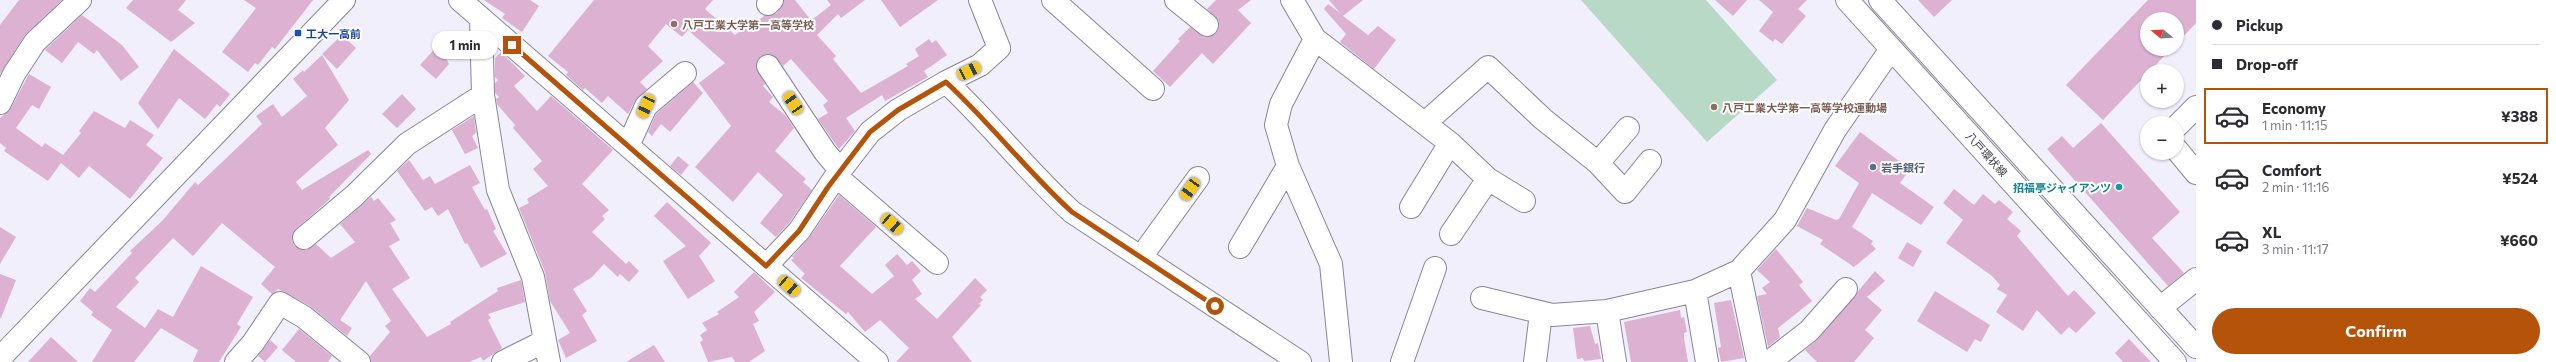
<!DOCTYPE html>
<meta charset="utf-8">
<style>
:root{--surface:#fff;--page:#f2f2f3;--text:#2b2b33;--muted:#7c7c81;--line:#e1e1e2;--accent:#b45309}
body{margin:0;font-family:Commissioner,"Noto Sans JP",sans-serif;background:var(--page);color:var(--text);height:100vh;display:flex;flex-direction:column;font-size:15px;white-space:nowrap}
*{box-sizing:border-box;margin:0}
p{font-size:13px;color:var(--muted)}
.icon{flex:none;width:22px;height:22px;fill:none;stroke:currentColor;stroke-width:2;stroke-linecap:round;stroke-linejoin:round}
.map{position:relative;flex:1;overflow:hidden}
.side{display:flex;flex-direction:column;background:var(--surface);width:360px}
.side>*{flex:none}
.top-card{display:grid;align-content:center;height:88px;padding:0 16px;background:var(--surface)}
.needle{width:26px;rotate:288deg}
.buttons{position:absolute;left:2140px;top:12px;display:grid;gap:8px}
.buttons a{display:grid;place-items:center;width:44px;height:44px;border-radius:50%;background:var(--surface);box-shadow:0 1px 3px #0004;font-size:20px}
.end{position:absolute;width:18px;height:18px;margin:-9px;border:5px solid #b45309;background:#fff;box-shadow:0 0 0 2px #fff}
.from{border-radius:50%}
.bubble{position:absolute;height:28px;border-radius:14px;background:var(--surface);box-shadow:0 1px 3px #0004;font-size:13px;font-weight:700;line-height:28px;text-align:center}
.car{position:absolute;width:12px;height:24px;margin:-12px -6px;border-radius:5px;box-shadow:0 0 3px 1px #0007;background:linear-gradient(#f5c518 24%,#345 0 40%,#f5c518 0 76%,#345 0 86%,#f5c518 0)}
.top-card b{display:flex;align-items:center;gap:14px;height:38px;font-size:15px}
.top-card b+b{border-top:1px solid var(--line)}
.top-card i{width:10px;height:10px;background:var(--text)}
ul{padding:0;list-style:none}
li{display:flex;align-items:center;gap:12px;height:56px;margin:0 8px 6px;padding:0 8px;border:2px solid transparent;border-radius:0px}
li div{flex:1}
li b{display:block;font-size:15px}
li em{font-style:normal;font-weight:700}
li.active{border-color:var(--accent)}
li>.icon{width:36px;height:36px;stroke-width:1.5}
.primary-button{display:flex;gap:8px;margin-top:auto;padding:8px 16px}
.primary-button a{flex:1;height:46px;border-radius:24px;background:var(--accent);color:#fff;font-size:16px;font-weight:700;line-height:46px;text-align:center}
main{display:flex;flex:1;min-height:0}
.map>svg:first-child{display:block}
.green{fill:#b8d9c5}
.building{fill:#ddb1d2}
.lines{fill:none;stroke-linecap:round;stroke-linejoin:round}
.minor-casing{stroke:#888598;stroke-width:24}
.major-casing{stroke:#888598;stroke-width:24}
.minor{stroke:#fff;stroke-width:22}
.major{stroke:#fff;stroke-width:22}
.route{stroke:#b45309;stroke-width:5}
.education-dot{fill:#8d6e63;stroke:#fff;stroke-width:1.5}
.transit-dot{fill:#1a4fb4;stroke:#fff;stroke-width:1.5}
.service-dot{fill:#5c6f8a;stroke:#fff;stroke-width:1.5}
.culture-dot{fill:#0f9aa8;stroke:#fff;stroke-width:1.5}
.labels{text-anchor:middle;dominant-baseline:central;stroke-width:4;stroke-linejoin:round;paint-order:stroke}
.education-label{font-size:11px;font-weight:bold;fill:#785e54;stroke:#fff;text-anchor:start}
.transit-label{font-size:11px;font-weight:bold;fill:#164399;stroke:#fff;text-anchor:start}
.street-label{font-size:11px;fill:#3c3b44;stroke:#fff}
.service-label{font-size:11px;font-weight:bold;fill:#4e5e75;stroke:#fff;text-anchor:start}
.culture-label{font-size:11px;font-weight:bold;fill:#0d838f;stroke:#fff;text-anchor:end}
</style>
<main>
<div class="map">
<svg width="2196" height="362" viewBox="0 0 2196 362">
<rect width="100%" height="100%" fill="#f1effc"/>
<path class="green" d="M1581,0H1706L1777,80L1707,142Z"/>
<path class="building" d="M19,0H62L25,35L0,74V25Z
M133,0H186L178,10L195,23L171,42L126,8Z
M244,0H313L275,49L272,47L258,65L255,63L248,72L222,52L256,8Z
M484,0H530L539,6L522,32L502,18L505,14Z
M594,0H713L705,9L735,35L757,18L759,20L764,16L777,13L784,0H795L810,19H813L831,5L827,0H865L841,18L838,14L817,35L836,56L833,59L861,93L908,66L906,64L919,56L915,49L929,39L932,43L936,40L947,55L924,71L928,77L885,101L882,95L846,118L855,131L839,149L818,119L828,113L823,105L828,101L791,59L783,66L773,55L761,56L756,67L765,84L763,86L773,97L769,102L786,116L794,128L775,151L806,179L803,182L812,190L789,223L776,237L760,223L783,195L758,172L733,202L695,167L731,126L699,83L725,63L688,30L682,37L666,24L648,46L663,61L640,82L647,89L635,101L628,114L608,96L602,103L585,88L583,90L566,75L568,72L548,56Z
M881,0H938L900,27Z
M1216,0H1251L1238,10L1251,23L1213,64L1202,53L1170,87L1153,71L1180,41L1178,39L1190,27L1205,37L1216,33L1219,27L1218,20L1207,9Z
M1329,0H1363L1343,16L1368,35L1378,26L1396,40L1374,69L1340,42L1346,34L1324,9L1328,4L1340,13Z
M1715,0H1747L1733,16Z
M1759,0H1807L1798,9L1806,16L1782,44L1775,39L1773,42L1759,31L1773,12Z
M1918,0H1952L1934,17Z
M2148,0H2196V23L2177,43V19H2147V49H2171L2150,71H2147V74L2103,120L2066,85Z
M82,15L122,45L139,67L121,81L97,50L94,54L78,42L62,63L45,50Z
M342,35L356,48L337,69L322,54Z
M439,44L449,64L436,79L420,65Z
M174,49L230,94L220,107L217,104L205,119L179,98L158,129L138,103Z
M501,52L525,76L514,86L537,111L551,96L613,150L582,184L609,210L602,216L605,219L592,232L626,264L629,261L639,271L629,282L620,274L618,277L604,264L592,277L573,289L587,311L582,315L597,341L566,358L558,340L570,333L550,301L545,272L519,208L529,203L527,199L548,186L533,169L542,161L513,128L515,125L497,104L496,99L499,97L495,93V83L498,80L495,77V58Z
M322,55L349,100L325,128L338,145L296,182L302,190L368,150L371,154L329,197L330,199L296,229L292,240L294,246L306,250L316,244L331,258L355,242L340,224L371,197L374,201L378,198L396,220L390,223L400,240L389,246L410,278L392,289L427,337L451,324L450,322L498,291L497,288L521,280L525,302L488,314L491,318L488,320L502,348L483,361L481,357L469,362H371L370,356L390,332L385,326L391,321L366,281L340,320L352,328L347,336L310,306L278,289L272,294L261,284L275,267L222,223L193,256L173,238L135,278L139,282L116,307L145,328L158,309L173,317L201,266L253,297L237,324L241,327L219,362H193L198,350L161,328L134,362H92L112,330L91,315L93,312L80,301L90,288L95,292L132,253L130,251L163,220L195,182L198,185L262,124L256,116L273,104L282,117L307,96L293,79L303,70L304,72Z
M29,74L51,87L39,109L32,105L16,128L42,147L45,143L63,155L81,133L79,131L94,111L125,128L130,120L154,135L146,145L163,158L130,199L89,166L79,178L61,163L48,181L4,151L6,148L0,143V118L11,108Z
M693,82L703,93L670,132L661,124L652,136L648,132L656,114Z
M402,94L416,109L397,128L382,114Z
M474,116L476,133L472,136L478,148L465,154L452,130Z
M2101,123L2180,212L2152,238L2184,273L2168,286L2047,149L2062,136L2073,148Z
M1860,132L1910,169L1900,183L1934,207L1921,225L1872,193L1852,227L1873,241L1871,244L1876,249L1854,267L1820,244L1823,240L1797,226L1807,208L1836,220L1839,219L1859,183L1835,166Z
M678,156L689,165L681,175L670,166Z
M409,160L423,180L430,176L435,184L470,165L480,183L472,187L485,210L487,209L496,229L493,231L507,254L481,268L467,243L465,244L448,209L438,216L432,207L425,211L397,171Z
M1954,189L1974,205L1983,194L1995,204L1999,200L2013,212L2007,219L2021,231L2017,236L2068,296L2074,290L2096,313L2076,333L2069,327L2061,335L2037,310L2023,331L1996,312L2007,295L1997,289L2000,285L1992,276L1946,243L1963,220L1943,203Z
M839,195L876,227L840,266L872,294L894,276L885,265L897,254L907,265L912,261L921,271L912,280L922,294L915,299L937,319L975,278L987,290L980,297L983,300L979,304L981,305L952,337L972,362H896L909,348L880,320L865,332L848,312L846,314L801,278L805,274L791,260L794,258L792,257L809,238Z
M667,202L711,243L699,256L715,281L688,299L663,261L686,246L654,216Z
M0,227L16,237L0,264Z
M1907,242L1922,251L1913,267L1898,258Z
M1776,249L1803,282L1799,285L1812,301L1778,328L1780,337L1768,347L1757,296L1767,294L1762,288L1770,282L1757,270Z
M1875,271L1885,281L1867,297L1882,310L1865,330L1874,338L1854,362H1817L1805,350L1818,339Z
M754,272L775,292L754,312L759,321L753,324L765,351L749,362H735L732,357L708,362L700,342L703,340L700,335L707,330L702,323L719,314L717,312L739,297L734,292Z
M0,274L16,280L1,318H0Z
M1935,291L1990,325L1981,342L1975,339L1967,352L1917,321Z
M1731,300L1744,358L1721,362L1718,348L1721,347L1714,303Z
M1680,310L1681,318L1684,317L1687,332L1684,333V338L1688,362H1631L1624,322Z
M1590,326L1595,344L1598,343L1601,359L1584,361L1583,358L1577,359L1573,328Z
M299,329L332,356L328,362H296L282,350Z
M51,337L78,362H28Z
M2129,339L2151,362H2123L2115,353Z
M270,340L278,347L265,362L258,356Z
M654,345L665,362H626Z"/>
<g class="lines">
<g class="minor-casing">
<path id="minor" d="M460,0L877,362
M1053,0L1153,89
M1176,0L1207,25
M1292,0L1315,39L1281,104L1276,125L1288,166L1331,264L1341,362
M768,4L772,0
M481,18L483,95L498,190L533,277L549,362
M1315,39L1450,143L1488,179L1524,201
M768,66L825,152L840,170
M946,82C990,123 1027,171 1072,212L1300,362
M0,103L14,74L35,42L80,0
M1425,123L1488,67L1543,119L1598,163L1625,192L1650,161
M2177,126L2196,107
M628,146L646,106L685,73
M2177,150L2196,173
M1598,163L1628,128
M836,176L937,263
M1411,207L1450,143
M1451,234L1488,179
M304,238L354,196L407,144L483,95
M1240,247L1288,166
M1141,257L1198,178
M766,266L799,231L836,176L870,132L898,110L946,82L980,65L999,48L980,0
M1739,271L1758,362
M1695,291L1707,362
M1482,298L1552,315L1607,311L1695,291L1739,271L1785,220L1835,130L1891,49
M2160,308L2196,279
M1607,311L1615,362
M0,358L344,0
M236,362L253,343L280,303L304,317L359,362
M503,362L545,341
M1402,362L1435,268
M1535,362L1541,313
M1769,362L1809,331L1846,289"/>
</g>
<g class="major-casing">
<path id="major" d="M1847,0L2175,362
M1880,0L2196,347"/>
</g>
<use href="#minor" class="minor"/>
<use href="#major" class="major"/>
</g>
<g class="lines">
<path class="route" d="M512,45L766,266L799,231L828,187L870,132L898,110L946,82C990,123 1027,171 1072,212L1215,306"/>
</g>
<g class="education-dot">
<circle cx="674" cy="24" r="4"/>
<circle cx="1714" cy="107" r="4"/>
</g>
<rect class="transit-dot" x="294" y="29" width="8" height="8" rx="2"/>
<circle class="service-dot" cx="1873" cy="167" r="4"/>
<circle class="culture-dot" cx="2119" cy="187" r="4"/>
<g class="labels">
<g class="education-label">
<text x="682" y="24">八戸工業大学第一高等学校</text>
<text x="1722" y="107">八戸工業大学第一高等学校運動場</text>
</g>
<g class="transit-label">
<text x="306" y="33">工大一高前</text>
</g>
<g class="street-label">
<text transform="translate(1987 154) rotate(48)">八戸環状線</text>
</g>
<g class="service-label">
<text x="1881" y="167">岩手銀行</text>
</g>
<g class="culture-label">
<text x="2111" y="187">招福亭ジャイアンツ</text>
</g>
</g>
</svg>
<div class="buttons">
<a><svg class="needle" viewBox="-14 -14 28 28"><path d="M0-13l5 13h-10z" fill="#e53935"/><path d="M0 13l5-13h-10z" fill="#7c7c81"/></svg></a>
<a>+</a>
<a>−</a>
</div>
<i class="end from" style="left:1215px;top:306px"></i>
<i class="end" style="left:512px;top:45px"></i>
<div class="bubble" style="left:432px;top:31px;width:66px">1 min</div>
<i class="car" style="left:969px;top:71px;rotate:64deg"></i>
<i class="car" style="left:793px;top:103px;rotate:326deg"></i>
<i class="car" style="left:646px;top:106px;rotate:205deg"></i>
<i class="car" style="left:1190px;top:189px;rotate:216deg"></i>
<i class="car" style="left:892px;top:224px;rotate:131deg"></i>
<i class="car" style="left:789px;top:286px;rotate:131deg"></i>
</div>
<section class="side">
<div class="top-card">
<b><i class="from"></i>Pickup</b>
<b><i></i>Drop-off</b>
</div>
<ul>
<li class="active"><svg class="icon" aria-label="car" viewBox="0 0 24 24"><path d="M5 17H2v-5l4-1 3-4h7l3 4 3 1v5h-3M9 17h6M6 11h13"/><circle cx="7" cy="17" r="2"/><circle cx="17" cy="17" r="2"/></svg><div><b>Economy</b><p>1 min · 11:15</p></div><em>¥388</em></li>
<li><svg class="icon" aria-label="car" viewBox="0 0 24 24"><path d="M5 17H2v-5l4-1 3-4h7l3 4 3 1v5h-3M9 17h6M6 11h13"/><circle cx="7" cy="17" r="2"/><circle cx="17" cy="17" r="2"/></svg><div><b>Comfort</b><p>2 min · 11:16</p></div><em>¥524</em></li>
<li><svg class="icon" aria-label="car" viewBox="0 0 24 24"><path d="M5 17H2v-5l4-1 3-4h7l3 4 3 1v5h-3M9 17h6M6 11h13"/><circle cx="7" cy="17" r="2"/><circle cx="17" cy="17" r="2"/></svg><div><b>XL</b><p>3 min · 11:17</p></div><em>¥660</em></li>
</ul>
<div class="primary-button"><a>Confirm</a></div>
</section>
</main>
